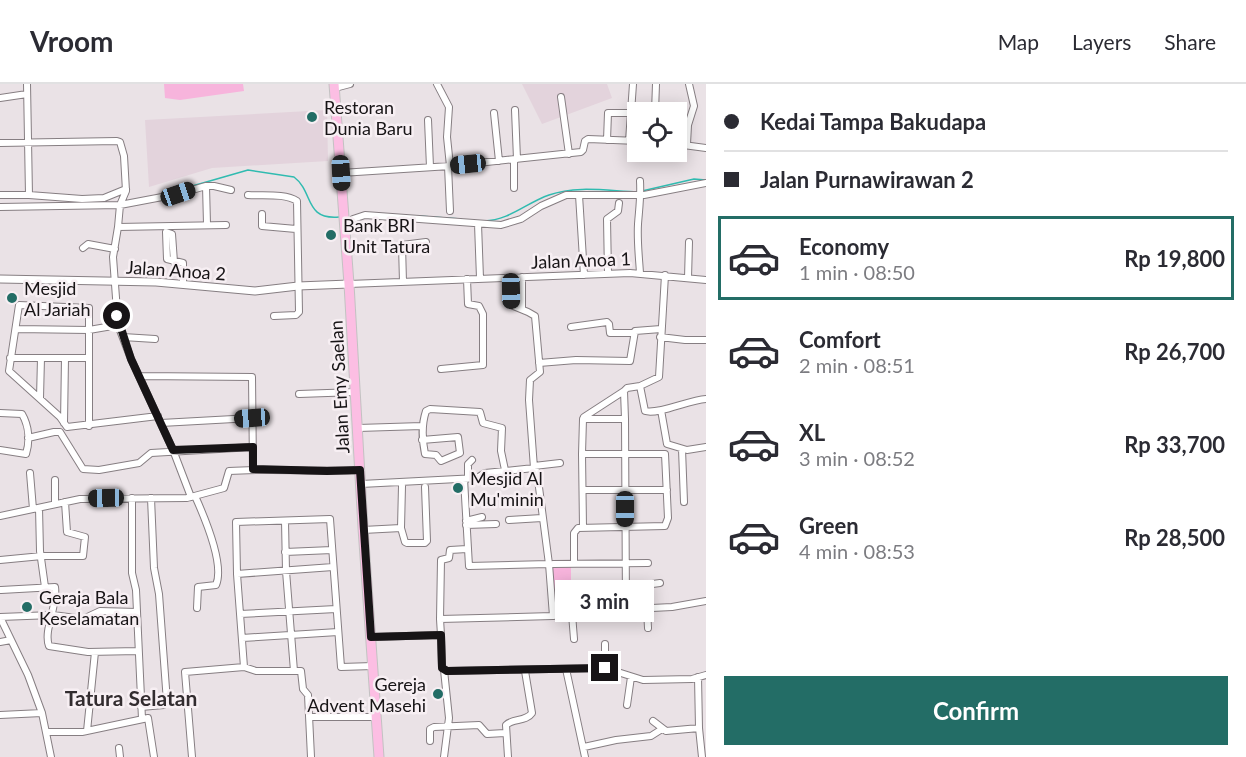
<!DOCTYPE html>
<meta charset="utf-8">
<style>
:root{--surface:#fff;--page:#f2f2f3;--text:#2b2b33;--muted:#7c7c81;--line:#e1e1e2;--accent:#236d66}
body{margin:0;font-family:Lato,sans-serif;background:var(--page);color:var(--text);height:100vh;display:flex;flex-direction:column;font-size:22px;white-space:nowrap}
*{box-sizing:border-box;margin:0}
p{font-size:20px;color:var(--muted)}
.icon{flex:none;width:33px;height:33px;fill:none;stroke:currentColor;stroke-width:2;stroke-linecap:round;stroke-linejoin:round}
.map{position:relative;flex:1;overflow:hidden}
.details{display:flex;flex-direction:column;background:var(--surface);width:540px}
.details>*{flex:none}
.top-card{display:grid;align-content:center;height:132px;padding:0 18px;background:var(--surface)}
.controls{position:absolute;left:627px;top:18px;display:grid;gap:12px}
.controls a{display:grid;place-items:center;width:60px;height:60px;border-radius:0px;background:var(--surface);box-shadow:0 3px 15px #0003;font-size:30px}
.end{position:absolute;width:27px;height:27px;margin:-14px;border:8px solid #171416;background:#fff;box-shadow:0 0 0 3px #fff}
.from{border-radius:50%}
.bubble{position:absolute;height:42px;border-radius:0px;background:var(--surface);box-shadow:0 3px 15px #0003;font-size:20px;font-weight:700;line-height:42px;text-align:center}
.car{position:absolute;width:18px;height:36px;margin:-18px -9px;border-radius:8px;box-shadow:0 0 4px 2px #0007;background:linear-gradient(#222 24%,#8ab4d8 0 40%,#222 0 76%,#8ab4d8 0 86%,#222 0)}
.top-card b{display:flex;align-items:center;gap:21px;height:57px;font-size:22px}
.top-card b+b{border-top:2px solid var(--line)}
.top-card i{width:15px;height:15px;background:var(--text)}
ul{padding:0;list-style:none}
li{display:flex;align-items:center;gap:18px;height:84px;margin:0 12px 9px;padding:0 6px;border:3px solid transparent;border-radius:0px}
li div{flex:1}
li b{display:block;font-size:22px}
li em{font-style:normal;font-weight:700}
li.active{border-color:var(--accent)}
li>.icon{width:54px;height:54px;stroke-width:1.5}
.primary-button{display:flex;gap:12px;margin-top:auto;padding:12px 18px}
.primary-button a{flex:1;height:69px;border-radius:0px;background:var(--accent);color:#fff;font-size:24px;font-weight:700;line-height:69px;text-align:center}
header{display:flex;align-items:center;gap:36px;box-sizing:border-box;height:84px;padding:0 30px;background:var(--surface);border-bottom:2px solid var(--line)}
header strong{font-size:28px}
nav{display:flex;gap:33px;margin-inline-start:auto;font-size:21px}
main{display:flex;flex:1;min-height:0}
.map>svg:first-child{display:block}
.built{fill:#e3d3dc}
.green{fill:#f7b4dc}
.lines{fill:none;stroke-linecap:round;stroke-linejoin:round}
.stream{stroke:#30bbb0;stroke-width:1.5}
.minor-casing{stroke:#867e82;stroke-width:8}
.tertiary-casing{stroke:#867e82;stroke-width:9}
.trunk-casing{stroke:#c3c2c2;stroke-width:11}
.minor{stroke:#fff;stroke-width:6}
.tertiary{stroke:#fff;stroke-width:7}
.trunk{stroke:#fcbee3;stroke-width:9}
.route{stroke:#171416;stroke-width:8}
.poi-dot{fill:#236d66;stroke:#f7eff3;stroke-width:2}
.labels{text-anchor:middle;dominant-baseline:central;stroke-width:5;stroke-linejoin:round;paint-order:stroke}
.poi-label{font-size:18px;fill:#171416;stroke:#f7eff3;text-anchor:start}
.street-label{font-size:18px;fill:#171416;stroke:#f7eff3}
.quarter-label{font-size:21px;font-weight:bold;fill:#322c2f;stroke:#f7eff3}
</style>
<header>
<strong>Vroom</strong>
<nav><a>Map</a><a>Layers</a><a>Share</a></nav>
</header>
<main>
<div class="map">
<svg width="706" height="673" viewBox="0 0 706 673">
<rect width="100%" height="100%" fill="#eae2e6"/>
<path class="built" d="M522,0H607L612,14L542,40Z
M327,26L328,77L212,84L149,103L145,36Z"/>
<path class="green" d="M164,0H243L244,7L180,16L165,14Z
M571,481V497H591L592,524L554,529L551,482Z"/>
<g class="lines">
<path class="stream" d="M642,107L694,95L706,96
M168,109L248,86L294,93C314,108 304,136 339,133
M418,132L461,135
M484,137C510,136 526,119 549,111C577,101 608,107 638,108"/>
<g class="minor-casing">
<path id="minor" d="M27,0L29,111L82,115L104,114L126,105
M437,0L449,23L447,53L450,82
M335,4L350,0
M561,13L569,70
M0,14L27,10
M515,26L517,75
M655,28L656,0
M494,29L499,77
M428,36L430,83
M607,56L608,29H631
M629,57L633,0
M0,59L117,57L120,58L124,72L126,107L120,121L118,143
M676,60L706,64
M687,60L688,41L694,22L689,0
M514,75V104
M448,82L450,127
M341,89L450,82L581,68L583,66L585,57L588,55L638,57
M206,102L207,140
M0,111H29
M248,111C263,112 285,109 297,117L299,228L296,231L274,232
M579,111L584,191
M0,123L120,121L178,110L206,102H214L231,106
M262,130V142L296,145
M478,140L480,194
M345,144L353,135L365,131L501,141L521,135L541,122L566,111H644L706,99
M83,164L88,160L115,165
M174,178L172,150L166,148L167,175L183,179V199
M640,189C639,173 637,157 638,140C639,126 641,113 640,97
M608,190L607,135L618,127L619,119
M665,191L659,293L640,302L645,327C658,331 689,316 706,315
M511,194V221L528,228L535,232L540,288L530,296L529,316L534,384L537,388L549,480L553,532
M688,194L689,158
M403,198L402,161L426,158
M349,200L630,189L706,196
M522,225V193
M571,243L607,238L609,240L610,249H633
M16,245L89,246L118,241
M123,253L155,255
M660,253L685,256H706
M10,274H89
M539,279L576,276L630,277L635,247L661,245
M441,285L483,281V230L479,222L468,220L467,195
M140,292L252,293L253,385
M299,310L356,308
M40,314L41,274
M661,326L667,360L687,366L706,363
M0,329L22,330C29,342 30,357 26,370L0,366
M584,333L624,307
M625,335L626,526
M64,339L65,274
M161,339L252,334
M89,342V224L19,221L9,287L60,333L67,343L158,332
M358,344L422,342
M28,354L54,348H60L83,385L99,386L139,379L151,369L253,363
M422,356L458,353L460,369L441,377L436,371L425,370C422,355 421,342 426,327L430,325L480,328L483,339L502,344L501,367L505,386
M682,365L684,418
M534,382L560,379
M30,389L33,425
M464,395L469,482L549,480
M468,395V380L472,376
M55,396V420
M361,400L477,394L485,389L534,384
M402,402L401,444L405,458L407,459H425L427,457L425,403
M583,406H667
M195,412C204,432 225,480 216,501L198,503L197,524
M191,413L173,366L131,275L118,241L113,173L118,143L226,141
M132,414V489L136,506L142,635
M39,424L40,467L45,503
M0,432L80,415L187,414L224,404L229,387C273,384 316,388 360,386
M509,436L542,434
M285,437L286,487L294,587H301L303,605L308,611L311,673
M466,437L482,433
M466,441L496,440
M583,443L582,370L583,335H625L624,307L627,304L640,302
M363,446L401,444
M285,468L332,466
M0,476L42,472H83L85,453L67,448L65,418
M574,479V449L578,444L665,442L668,434L665,370H582
M553,480L648,479
M237,490L333,483
M1,506L55,503C58,522 43,546 49,562L88,568L138,567
M647,525L648,544
M644,526L645,501L660,499
M240,530L336,525
M572,530L574,555
M440,535L441,476L449,474L450,466L467,465
M441,551L442,584L447,587L605,584L643,596L692,595L706,591
M371,553L441,551L440,535L553,532L591,527L672,523L706,517
M242,554L338,548
M0,558L11,556
M605,560V584
M244,583L237,490L236,438L330,435L341,583L373,582
M566,585L585,673
M444,586L449,634L444,673
M698,593L699,644L702,673
M627,621L631,593
M141,623L164,621L167,618L159,510L154,484L151,414
M0,631L42,629
M309,633H377
M653,637L666,647L699,644
M87,647L95,568
M46,648H82L148,634L154,673
M430,657V645L434,643L479,641L487,650L505,649
M584,663L616,656L651,652L662,645
M119,664L120,673
M51,673L42,629L28,591L0,533L53,531L83,535L100,527L137,528
M192,673L185,588L244,583L256,587H294
M508,673L506,641C513,634 526,638 532,629L525,587"/>
</g>
<g class="tertiary-casing">
<path id="tertiary" d="M0,195L156,198L255,207L298,202L349,200"/>
</g>
<g class="trunk-casing">
<path id="trunk" d="M334,0L349,200L363,444L379,673"/>
</g>
<use href="#minor" class="minor"/>
<use href="#tertiary" class="tertiary"/>
<use href="#trunk" class="trunk"/>
</g>
<g class="lines">
<path class="route" d="M117,232L131,275L173,366L253,363V385L327,387L360,386L371,553L441,551L442,584L447,587L605,584"/>
</g>
<g class="poi-dot">
<circle cx="312" cy="33" r="6"/>
<circle cx="331" cy="151" r="6"/>
<circle cx="12" cy="214" r="6"/>
<circle cx="458" cy="404" r="6"/>
<circle cx="27" cy="523" r="6"/>
<circle cx="438" cy="610" r="6"/>
</g>
<g class="labels">
<g class="poi-label">
<text x="324" y="23">Restoran<tspan x="324" dy="21">Dunia Baru</tspan></text>
<text x="343" y="141">Bank BRI<tspan x="343" dy="21">Unit Tatura</tspan></text>
<text x="24" y="204">Mesjid<tspan x="24" dy="21">Al Jariah</tspan></text>
<text x="470" y="394">Mesjid Al<tspan x="470" dy="21">Mu'minin</tspan></text>
<text x="39" y="513">Geraja Bala<tspan x="39" dy="21">Keselamatan</tspan></text>
<text x="426" y="600" text-anchor="end">Gereja<tspan x="426" dy="21">Advent Masehi</tspan></text>
</g>
<g class="street-label">
<text transform="translate(581 176) rotate(-2)">Jalan Anoa 1</text>
<text transform="translate(176 186) rotate(4)">Jalan Anoa 2</text>
<text transform="translate(339 303) rotate(-93)">Jalan Emy Saelan</text>
</g>
<g class="quarter-label">
<text x="131" y="613">Tatura Selatan</text>
</g>
</g>
</svg>
<div class="controls">
<a><svg class="icon" aria-label="locate" viewBox="0 0 24 24"><circle cx="12" cy="12" r="6"/><path d="M12 2v4M12 18v4M2 12h4M18 12h4"/></svg></a>
</div>
<i class="end from" style="left:117px;top:232px"></i>
<i class="end" style="left:605px;top:584px"></i>
<div class="bubble" style="left:555px;top:496px;width:99px">3 min</div>
<i class="car" style="left:468px;top:80px;rotate:264deg"></i>
<i class="car" style="left:341px;top:89px;rotate:177deg"></i>
<i class="car" style="left:178px;top:110px;rotate:71deg"></i>
<i class="car" style="left:511px;top:207px;rotate:179deg"></i>
<i class="car" style="left:252px;top:334px;rotate:266deg"></i>
<i class="car" style="left:106px;top:414px;rotate:269deg"></i>
<i class="car" style="left:625px;top:425px;rotate:180deg"></i>
</div>
<section class="details">
<div class="top-card">
<b><i class="from"></i>Kedai Tampa Bakudapa</b>
<b><i></i>Jalan Purnawirawan 2</b>
</div>
<ul>
<li class="active"><svg class="icon" aria-label="car" viewBox="0 0 24 24"><path d="M5 17H2v-5l4-1 3-4h7l3 4 3 1v5h-3M9 17h6M6 11h13"/><circle cx="7" cy="17" r="2"/><circle cx="17" cy="17" r="2"/></svg><div><b>Economy</b><p>1 min · 08:50</p></div><em>Rp 19,800</em></li>
<li><svg class="icon" aria-label="car" viewBox="0 0 24 24"><path d="M5 17H2v-5l4-1 3-4h7l3 4 3 1v5h-3M9 17h6M6 11h13"/><circle cx="7" cy="17" r="2"/><circle cx="17" cy="17" r="2"/></svg><div><b>Comfort</b><p>2 min · 08:51</p></div><em>Rp 26,700</em></li>
<li><svg class="icon" aria-label="car" viewBox="0 0 24 24"><path d="M5 17H2v-5l4-1 3-4h7l3 4 3 1v5h-3M9 17h6M6 11h13"/><circle cx="7" cy="17" r="2"/><circle cx="17" cy="17" r="2"/></svg><div><b>XL</b><p>3 min · 08:52</p></div><em>Rp 33,700</em></li>
<li><svg class="icon" aria-label="car" viewBox="0 0 24 24"><path d="M5 17H2v-5l4-1 3-4h7l3 4 3 1v5h-3M9 17h6M6 11h13"/><circle cx="7" cy="17" r="2"/><circle cx="17" cy="17" r="2"/></svg><div><b>Green</b><p>4 min · 08:53</p></div><em>Rp 28,500</em></li>
</ul>
<div class="primary-button"><a>Confirm</a></div>
</section>
</main>
